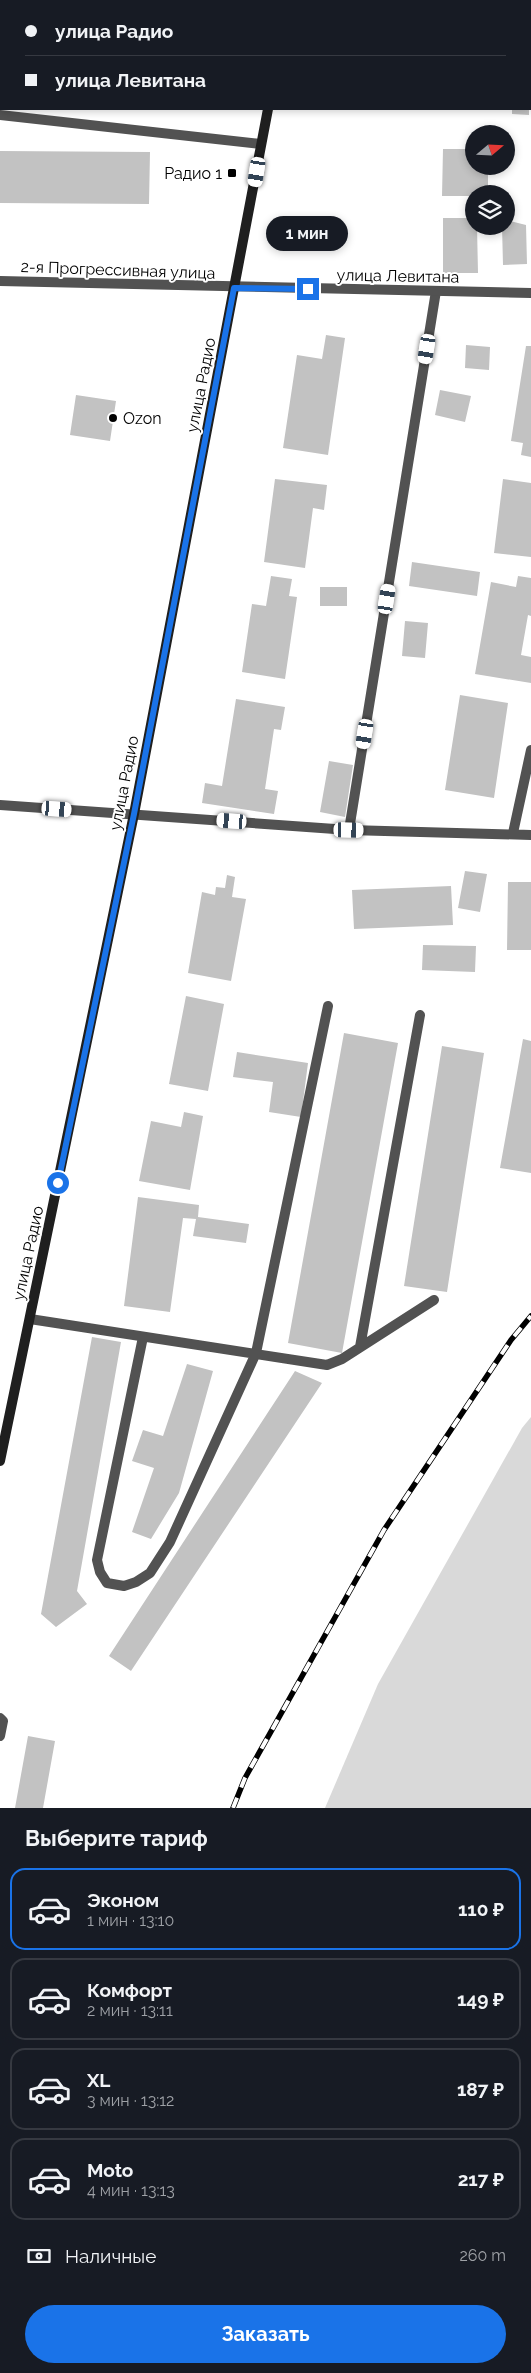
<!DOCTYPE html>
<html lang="ru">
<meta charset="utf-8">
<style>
:root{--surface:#171b24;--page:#242831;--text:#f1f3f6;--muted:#9ea1a6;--line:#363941;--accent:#1a73e8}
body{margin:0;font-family:Raleway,sans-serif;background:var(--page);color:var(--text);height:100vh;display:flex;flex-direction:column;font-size:19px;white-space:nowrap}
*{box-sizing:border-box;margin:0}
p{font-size:16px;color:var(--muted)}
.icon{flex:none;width:28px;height:28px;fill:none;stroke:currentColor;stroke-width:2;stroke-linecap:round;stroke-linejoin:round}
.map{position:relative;height:1808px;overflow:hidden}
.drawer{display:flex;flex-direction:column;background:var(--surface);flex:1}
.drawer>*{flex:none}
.guide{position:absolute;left:0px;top:0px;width:531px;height:110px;box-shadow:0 2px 8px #0003;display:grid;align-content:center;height:110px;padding:0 25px;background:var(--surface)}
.needle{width:32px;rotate:71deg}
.buttons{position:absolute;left:465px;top:125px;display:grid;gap:10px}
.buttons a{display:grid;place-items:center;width:50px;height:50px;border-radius:50%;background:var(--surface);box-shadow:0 2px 8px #0003;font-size:25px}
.end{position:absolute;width:22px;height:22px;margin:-11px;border:6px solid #1a73e8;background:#fff;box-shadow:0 0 0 2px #fff}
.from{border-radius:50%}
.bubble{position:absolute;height:35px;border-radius:18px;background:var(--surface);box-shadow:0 2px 8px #0003;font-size:16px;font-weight:700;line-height:35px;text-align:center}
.car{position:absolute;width:15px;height:30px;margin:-15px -8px;border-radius:6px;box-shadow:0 0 4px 1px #0007;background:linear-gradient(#fff 24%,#345 0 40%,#fff 0 76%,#345 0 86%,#fff 0)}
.guide b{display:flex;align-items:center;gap:18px;height:48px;font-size:19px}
.guide b+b{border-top:1px solid var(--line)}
.guide i{width:12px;height:12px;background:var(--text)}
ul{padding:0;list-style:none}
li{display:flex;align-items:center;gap:15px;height:82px;margin:0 10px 8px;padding:0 15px;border:2px solid var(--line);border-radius:15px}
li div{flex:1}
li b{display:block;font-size:19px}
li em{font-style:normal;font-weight:700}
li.on{border-color:var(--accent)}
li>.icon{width:45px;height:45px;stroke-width:1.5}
h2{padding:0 25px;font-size:22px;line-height:60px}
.pay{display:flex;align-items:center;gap:12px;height:55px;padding:0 25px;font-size:19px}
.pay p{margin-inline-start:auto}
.primary-button{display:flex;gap:10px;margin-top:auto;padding:10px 25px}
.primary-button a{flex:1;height:58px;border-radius:30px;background:var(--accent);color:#fff;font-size:20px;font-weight:700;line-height:58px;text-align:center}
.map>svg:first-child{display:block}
.green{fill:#d9d9d9}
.building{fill:#c2c2c2}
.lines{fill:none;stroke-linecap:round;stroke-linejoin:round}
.service{stroke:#525252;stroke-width:10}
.minor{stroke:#525252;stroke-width:10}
.secondary{stroke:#1f1f1f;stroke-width:10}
.rail-casing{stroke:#000;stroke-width:5.5}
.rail{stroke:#fff;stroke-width:4;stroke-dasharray:11;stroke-linecap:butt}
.route{stroke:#1a73e8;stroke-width:6}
.poi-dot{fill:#000;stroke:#fff;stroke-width:2}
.labels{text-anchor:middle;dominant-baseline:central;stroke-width:4;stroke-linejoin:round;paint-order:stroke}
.poi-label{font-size:16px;fill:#000;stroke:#fff;text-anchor:end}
.street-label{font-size:16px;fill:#000;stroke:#fff}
</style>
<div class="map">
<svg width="531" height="1808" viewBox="0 0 531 1808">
<rect width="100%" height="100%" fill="#fff"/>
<path class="green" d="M531,1417V1808H325L378,1684L522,1428Z"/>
<path class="building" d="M512,109H529V115L512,114Z
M443,149H474V166H488V194H474V196H442Z
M0,151L150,152L149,204L0,203Z
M443,218H474V226H477L478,273H443Z
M506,220L526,225L527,264L503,265L502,226H506Z
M326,335L345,338L328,455L283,448L297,355L322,359Z
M466,345L490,347L489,370L465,368Z
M526,346H531V457L521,455L523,443L511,441Z
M440,390L471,396L465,422L435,415Z
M76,395L116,401L110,441L70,435Z
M275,479L327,485L324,510L313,508L305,568L264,562Z
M503,479L531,483V557L494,553Z
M412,562L480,572L477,596L409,586Z
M271,576L292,579L289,596L297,597L285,679L242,672L252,604L266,606Z
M518,576L531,578V616L528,615L521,655L531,657V683L475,674L491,582L516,587Z
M320,587H347V606H320Z
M405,621L428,623L425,658L402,656Z
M460,695L508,703L494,798L445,790Z
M236,699L285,707L281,730L274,729L265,789L278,791L274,814L202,803L205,783L222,786Z
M329,761L353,765L345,817L320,812Z
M465,871L487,874L480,912L458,908Z
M227,875L235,877L232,897L246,899L231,981L188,973L202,892L215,895L216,887L225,888Z
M508,882H531V950H507Z
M451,886L453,925L354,929L352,890Z
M423,945L476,946L475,972L422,970Z
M186,996L224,1004L208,1091L169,1084Z
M344,1033L398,1043L342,1353L288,1343Z
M523,1039L531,1041V1173L500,1168Z
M442,1046L484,1053L447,1292L404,1286Z
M237,1052L308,1063L301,1117L269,1112L273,1082L233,1077Z
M184,1112L203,1116L190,1190L139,1181L151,1121L181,1127Z
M138,1197L199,1205L198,1217L249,1224L246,1243L193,1236L196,1219L183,1218L170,1312L124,1306Z
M92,1337L121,1342L77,1591L87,1604L56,1627L41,1614Z
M187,1364L213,1371L179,1493L151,1539L132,1532L154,1468L132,1461L143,1430L163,1436Z
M295,1371L322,1383L131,1671L109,1656Z
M28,1736L55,1741L43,1808H15Z"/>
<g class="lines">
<path class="service" d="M0,115L261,144
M349,830L436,291
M30,1319L327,1365L342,1359L434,1300
M143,1337L97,1560L100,1572L107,1583L124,1586L136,1582L150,1573L170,1542L256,1353L328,1006
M360,1347L420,1015
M0,1718L3,1721L0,1736"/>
<path class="minor" d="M289,1H300
M530,6H531
M0,281L531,293
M0,805L349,830L531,835
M513,833L531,750"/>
<path class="secondary" d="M289,1L290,0
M0,1461L134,814L268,109"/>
<g class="rail-casing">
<path id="rail" d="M233,1808L245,1778L384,1530L511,1340L531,1316"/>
</g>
<use href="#rail" class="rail"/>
</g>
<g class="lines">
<path class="route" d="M58,1183L134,814L234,288L308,289"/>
</g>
<g class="poi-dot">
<rect x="227" y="168" width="10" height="10" rx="2.5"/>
<circle cx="113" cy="418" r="5"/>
</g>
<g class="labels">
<g class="poi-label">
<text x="222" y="173">Радио 1</text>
<text x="123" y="418" text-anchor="start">Ozon</text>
</g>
<g class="street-label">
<text transform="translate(118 270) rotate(2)">2-я Прогрессивная улица</text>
<text transform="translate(398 276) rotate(1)">улица Левитана</text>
<text transform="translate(201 385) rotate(-79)">улица Радио</text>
<text transform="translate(124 783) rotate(-79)">улица Радио</text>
<text transform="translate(28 1253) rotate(-78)">улица Радио</text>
</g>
</g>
</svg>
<div class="buttons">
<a><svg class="needle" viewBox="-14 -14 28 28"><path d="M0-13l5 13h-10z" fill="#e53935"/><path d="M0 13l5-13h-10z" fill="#9ea1a6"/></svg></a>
<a><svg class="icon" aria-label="layers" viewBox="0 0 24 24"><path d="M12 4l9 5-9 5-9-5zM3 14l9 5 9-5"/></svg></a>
</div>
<i class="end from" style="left:58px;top:1183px"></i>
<i class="end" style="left:308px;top:289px"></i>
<div class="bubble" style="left:266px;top:216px;width:82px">1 мин</div>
<i class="car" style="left:257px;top:172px;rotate:189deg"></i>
<i class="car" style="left:427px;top:349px;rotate:189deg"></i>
<i class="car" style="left:387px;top:599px;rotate:9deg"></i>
<i class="car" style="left:365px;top:734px;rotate:189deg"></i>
<i class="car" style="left:57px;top:809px;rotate:94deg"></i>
<i class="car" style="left:232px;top:821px;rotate:274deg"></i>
<i class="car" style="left:349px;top:830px;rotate:91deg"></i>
<div class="guide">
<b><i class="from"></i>улица Радио</b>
<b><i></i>улица Левитана</b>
</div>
</div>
<section class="drawer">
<h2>Выберите тариф</h2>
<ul>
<li class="on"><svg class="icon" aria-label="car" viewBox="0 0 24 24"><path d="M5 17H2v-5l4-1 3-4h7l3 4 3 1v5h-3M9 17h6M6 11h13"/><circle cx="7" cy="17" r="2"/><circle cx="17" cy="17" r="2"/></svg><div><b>Эконом</b><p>1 мин · 13:10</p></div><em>110 ₽</em></li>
<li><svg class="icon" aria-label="car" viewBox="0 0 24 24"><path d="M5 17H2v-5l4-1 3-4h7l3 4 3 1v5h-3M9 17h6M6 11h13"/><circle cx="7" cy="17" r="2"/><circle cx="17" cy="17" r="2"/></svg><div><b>Комфорт</b><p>2 мин · 13:11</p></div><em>149 ₽</em></li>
<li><svg class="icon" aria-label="car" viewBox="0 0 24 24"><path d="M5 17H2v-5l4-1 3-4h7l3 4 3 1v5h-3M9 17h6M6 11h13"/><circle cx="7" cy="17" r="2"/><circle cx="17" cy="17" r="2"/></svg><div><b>XL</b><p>3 мин · 13:12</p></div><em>187 ₽</em></li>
<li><svg class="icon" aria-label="car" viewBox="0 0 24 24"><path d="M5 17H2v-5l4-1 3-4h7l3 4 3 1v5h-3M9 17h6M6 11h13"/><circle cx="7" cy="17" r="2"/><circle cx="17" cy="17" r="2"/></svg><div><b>Moto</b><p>4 мин · 13:13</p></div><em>217 ₽</em></li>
</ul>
<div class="pay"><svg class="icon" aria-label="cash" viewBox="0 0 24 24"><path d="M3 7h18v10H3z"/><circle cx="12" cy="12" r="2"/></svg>Наличные<p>260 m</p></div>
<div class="primary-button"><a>Заказать</a></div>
</section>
